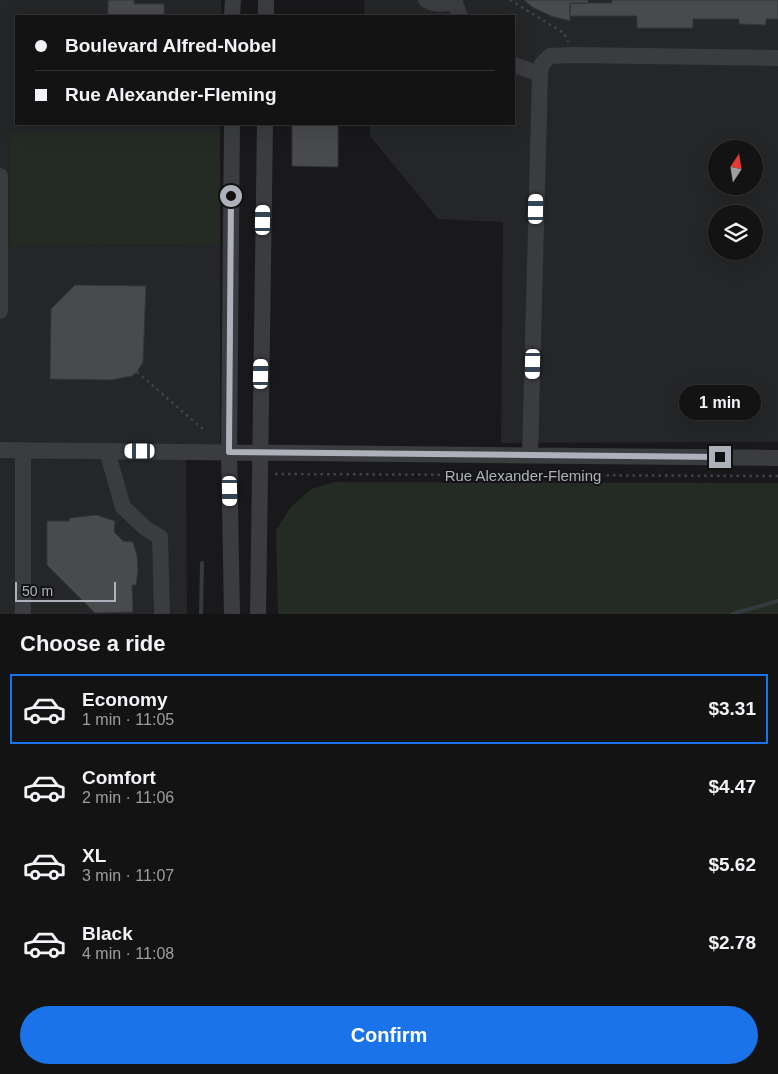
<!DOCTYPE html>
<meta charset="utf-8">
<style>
:root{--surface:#131314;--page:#202022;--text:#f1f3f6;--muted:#9d9ea0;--line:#323234;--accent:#1a73e8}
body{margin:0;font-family:Arial,sans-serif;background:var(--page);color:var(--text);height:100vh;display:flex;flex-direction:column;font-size:19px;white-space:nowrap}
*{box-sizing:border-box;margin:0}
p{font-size:16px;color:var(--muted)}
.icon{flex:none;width:28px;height:28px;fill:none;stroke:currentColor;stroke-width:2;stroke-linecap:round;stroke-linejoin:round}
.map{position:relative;height:614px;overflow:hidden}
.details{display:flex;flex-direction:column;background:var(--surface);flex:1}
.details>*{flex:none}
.top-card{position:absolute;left:15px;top:15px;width:500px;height:110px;border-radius:0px;box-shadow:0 5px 20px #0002,0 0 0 1px var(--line);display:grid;align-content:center;height:110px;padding:0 20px;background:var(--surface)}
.needle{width:32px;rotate:12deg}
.tools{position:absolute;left:708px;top:140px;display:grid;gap:10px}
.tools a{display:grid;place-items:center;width:55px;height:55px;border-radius:50%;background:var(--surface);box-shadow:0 5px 20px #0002,0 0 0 1px var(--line);font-size:25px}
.scale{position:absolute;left:15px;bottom:12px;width:101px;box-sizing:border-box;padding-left:5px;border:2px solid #adb2ba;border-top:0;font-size:14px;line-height:18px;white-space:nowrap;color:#adb2ba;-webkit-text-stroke:4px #141416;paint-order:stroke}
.end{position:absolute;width:22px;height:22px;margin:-11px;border:6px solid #adb2ba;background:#111;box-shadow:0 0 0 2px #111}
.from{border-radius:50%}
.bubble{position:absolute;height:35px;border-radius:18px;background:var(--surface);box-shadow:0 5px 20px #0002,0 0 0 1px var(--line);font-size:16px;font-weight:700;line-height:35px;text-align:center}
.car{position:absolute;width:15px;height:30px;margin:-15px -8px;border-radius:6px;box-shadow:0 0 4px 1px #0007;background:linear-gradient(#fff 24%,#345 0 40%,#fff 0 76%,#345 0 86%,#fff 0)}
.top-card b{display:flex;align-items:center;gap:18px;height:48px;font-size:19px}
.top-card b+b{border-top:1px solid var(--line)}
.top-card i{width:12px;height:12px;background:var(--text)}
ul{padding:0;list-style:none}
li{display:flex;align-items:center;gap:15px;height:70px;margin:0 10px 8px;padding:0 10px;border:2px solid transparent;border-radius:0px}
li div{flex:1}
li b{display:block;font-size:19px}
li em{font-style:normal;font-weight:700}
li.active{border-color:var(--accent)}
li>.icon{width:45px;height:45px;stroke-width:1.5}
h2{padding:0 20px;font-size:22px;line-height:60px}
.button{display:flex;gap:10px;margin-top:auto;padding:10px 20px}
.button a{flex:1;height:58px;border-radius:30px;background:var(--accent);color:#fff;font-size:20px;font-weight:700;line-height:58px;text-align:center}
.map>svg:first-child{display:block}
.built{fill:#252628;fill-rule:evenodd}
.green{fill:#232b24}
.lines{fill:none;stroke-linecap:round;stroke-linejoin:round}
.stream{stroke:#323c40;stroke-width:4}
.building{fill:#484a4e;stroke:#333437}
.path{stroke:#414347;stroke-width:2.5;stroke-dasharray:2.5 4;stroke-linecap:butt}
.minor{stroke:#3a3c40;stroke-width:16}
.route{stroke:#adb2ba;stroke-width:6}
.labels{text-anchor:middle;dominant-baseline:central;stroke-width:4;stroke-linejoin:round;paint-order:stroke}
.street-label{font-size:15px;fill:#adb2ba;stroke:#141416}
</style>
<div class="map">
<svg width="778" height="614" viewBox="0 0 778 614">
<rect width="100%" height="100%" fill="#19191b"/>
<path class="built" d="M0,0H221V16H16V124H220V132H9L10,246L220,245V445L0,443Z
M364,0H778V442L501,443L503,222L438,219L370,136V124H514V16H365ZM716,149H754V186H716ZM716,214H754V251H716Z
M0,458H186L187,614H0Z"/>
<path class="green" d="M9,132H220V245L10,246Z
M335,482L778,483V614H278L276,530L290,508L311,489Z"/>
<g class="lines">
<path class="stream" d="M201,614L202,563
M732,614L778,601"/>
</g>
<path class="building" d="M108,0H134V4H164V16H108Z
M524,0H588V3H570V21L551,16L532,7Z
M612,0H778V19H766V25L739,24V19H693V28H637V16H570V3H612Z
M292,124H338V167L292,166Z
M75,285L146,286L143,362L137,372L132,376L111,380L50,379L51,309Z
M96,515L115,521L114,532L123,541L133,542L137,556L138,570L136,585H132L133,612L95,613L47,565V521H69L70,518Z"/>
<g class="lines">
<path class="path" d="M510,0L564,33L568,42
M137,372L205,431
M275,474L778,476"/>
<path class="minor" d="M426,0C436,5 445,5 455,0
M454,1L460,16
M232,16L233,0
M266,16V0
M514,65L540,74
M232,124L229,452L232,614
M0,176V311
M0,450L778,458
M23,450V614
M107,451L123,507L145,528L160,537L162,614
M530,455L540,74L542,64L550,56L573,55L778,58
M258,614L265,124"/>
</g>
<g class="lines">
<path class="route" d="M231,196L229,452L720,457"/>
</g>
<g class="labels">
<g class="street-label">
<text x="523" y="475">Rue Alexander-Fleming</text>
</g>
</g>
</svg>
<div class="tools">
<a><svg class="needle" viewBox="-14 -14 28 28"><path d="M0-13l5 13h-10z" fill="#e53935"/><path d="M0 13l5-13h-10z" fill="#9d9ea0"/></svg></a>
<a><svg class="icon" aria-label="layers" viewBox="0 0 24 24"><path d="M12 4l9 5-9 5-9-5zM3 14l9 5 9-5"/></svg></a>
</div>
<div class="scale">50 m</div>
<i class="end from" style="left:231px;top:196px"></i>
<i class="end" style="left:720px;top:457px"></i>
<div class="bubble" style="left:679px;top:385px;width:82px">1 min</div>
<i class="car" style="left:536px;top:209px;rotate:1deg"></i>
<i class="car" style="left:263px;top:220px;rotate:1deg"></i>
<i class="car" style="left:533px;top:364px;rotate:181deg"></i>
<i class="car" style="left:261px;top:374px;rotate:1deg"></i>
<i class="car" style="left:140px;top:451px;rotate:270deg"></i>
<i class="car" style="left:230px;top:491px;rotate:179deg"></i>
<div class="top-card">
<b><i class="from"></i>Boulevard Alfred-Nobel</b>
<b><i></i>Rue Alexander-Fleming</b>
</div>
</div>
<section class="details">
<h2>Choose a ride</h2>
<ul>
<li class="active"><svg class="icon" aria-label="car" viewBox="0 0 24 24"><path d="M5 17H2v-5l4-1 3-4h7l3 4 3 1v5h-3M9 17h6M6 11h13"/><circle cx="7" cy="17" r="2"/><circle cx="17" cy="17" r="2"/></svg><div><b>Economy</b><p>1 min · 11:05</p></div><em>$3.31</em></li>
<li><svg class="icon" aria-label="car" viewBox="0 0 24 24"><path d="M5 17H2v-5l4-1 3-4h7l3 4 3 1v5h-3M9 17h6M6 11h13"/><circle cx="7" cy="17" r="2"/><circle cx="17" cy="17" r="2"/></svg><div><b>Comfort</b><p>2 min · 11:06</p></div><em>$4.47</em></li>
<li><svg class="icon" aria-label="car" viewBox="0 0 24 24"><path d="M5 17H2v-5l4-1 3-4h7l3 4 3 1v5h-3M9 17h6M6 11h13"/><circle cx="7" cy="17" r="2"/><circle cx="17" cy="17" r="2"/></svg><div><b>XL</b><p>3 min · 11:07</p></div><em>$5.62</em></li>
<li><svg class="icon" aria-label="car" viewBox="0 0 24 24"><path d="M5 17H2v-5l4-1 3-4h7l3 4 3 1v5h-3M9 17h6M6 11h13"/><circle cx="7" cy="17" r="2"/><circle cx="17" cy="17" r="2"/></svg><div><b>Black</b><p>4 min · 11:08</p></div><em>$2.78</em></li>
</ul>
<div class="button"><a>Confirm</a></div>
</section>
